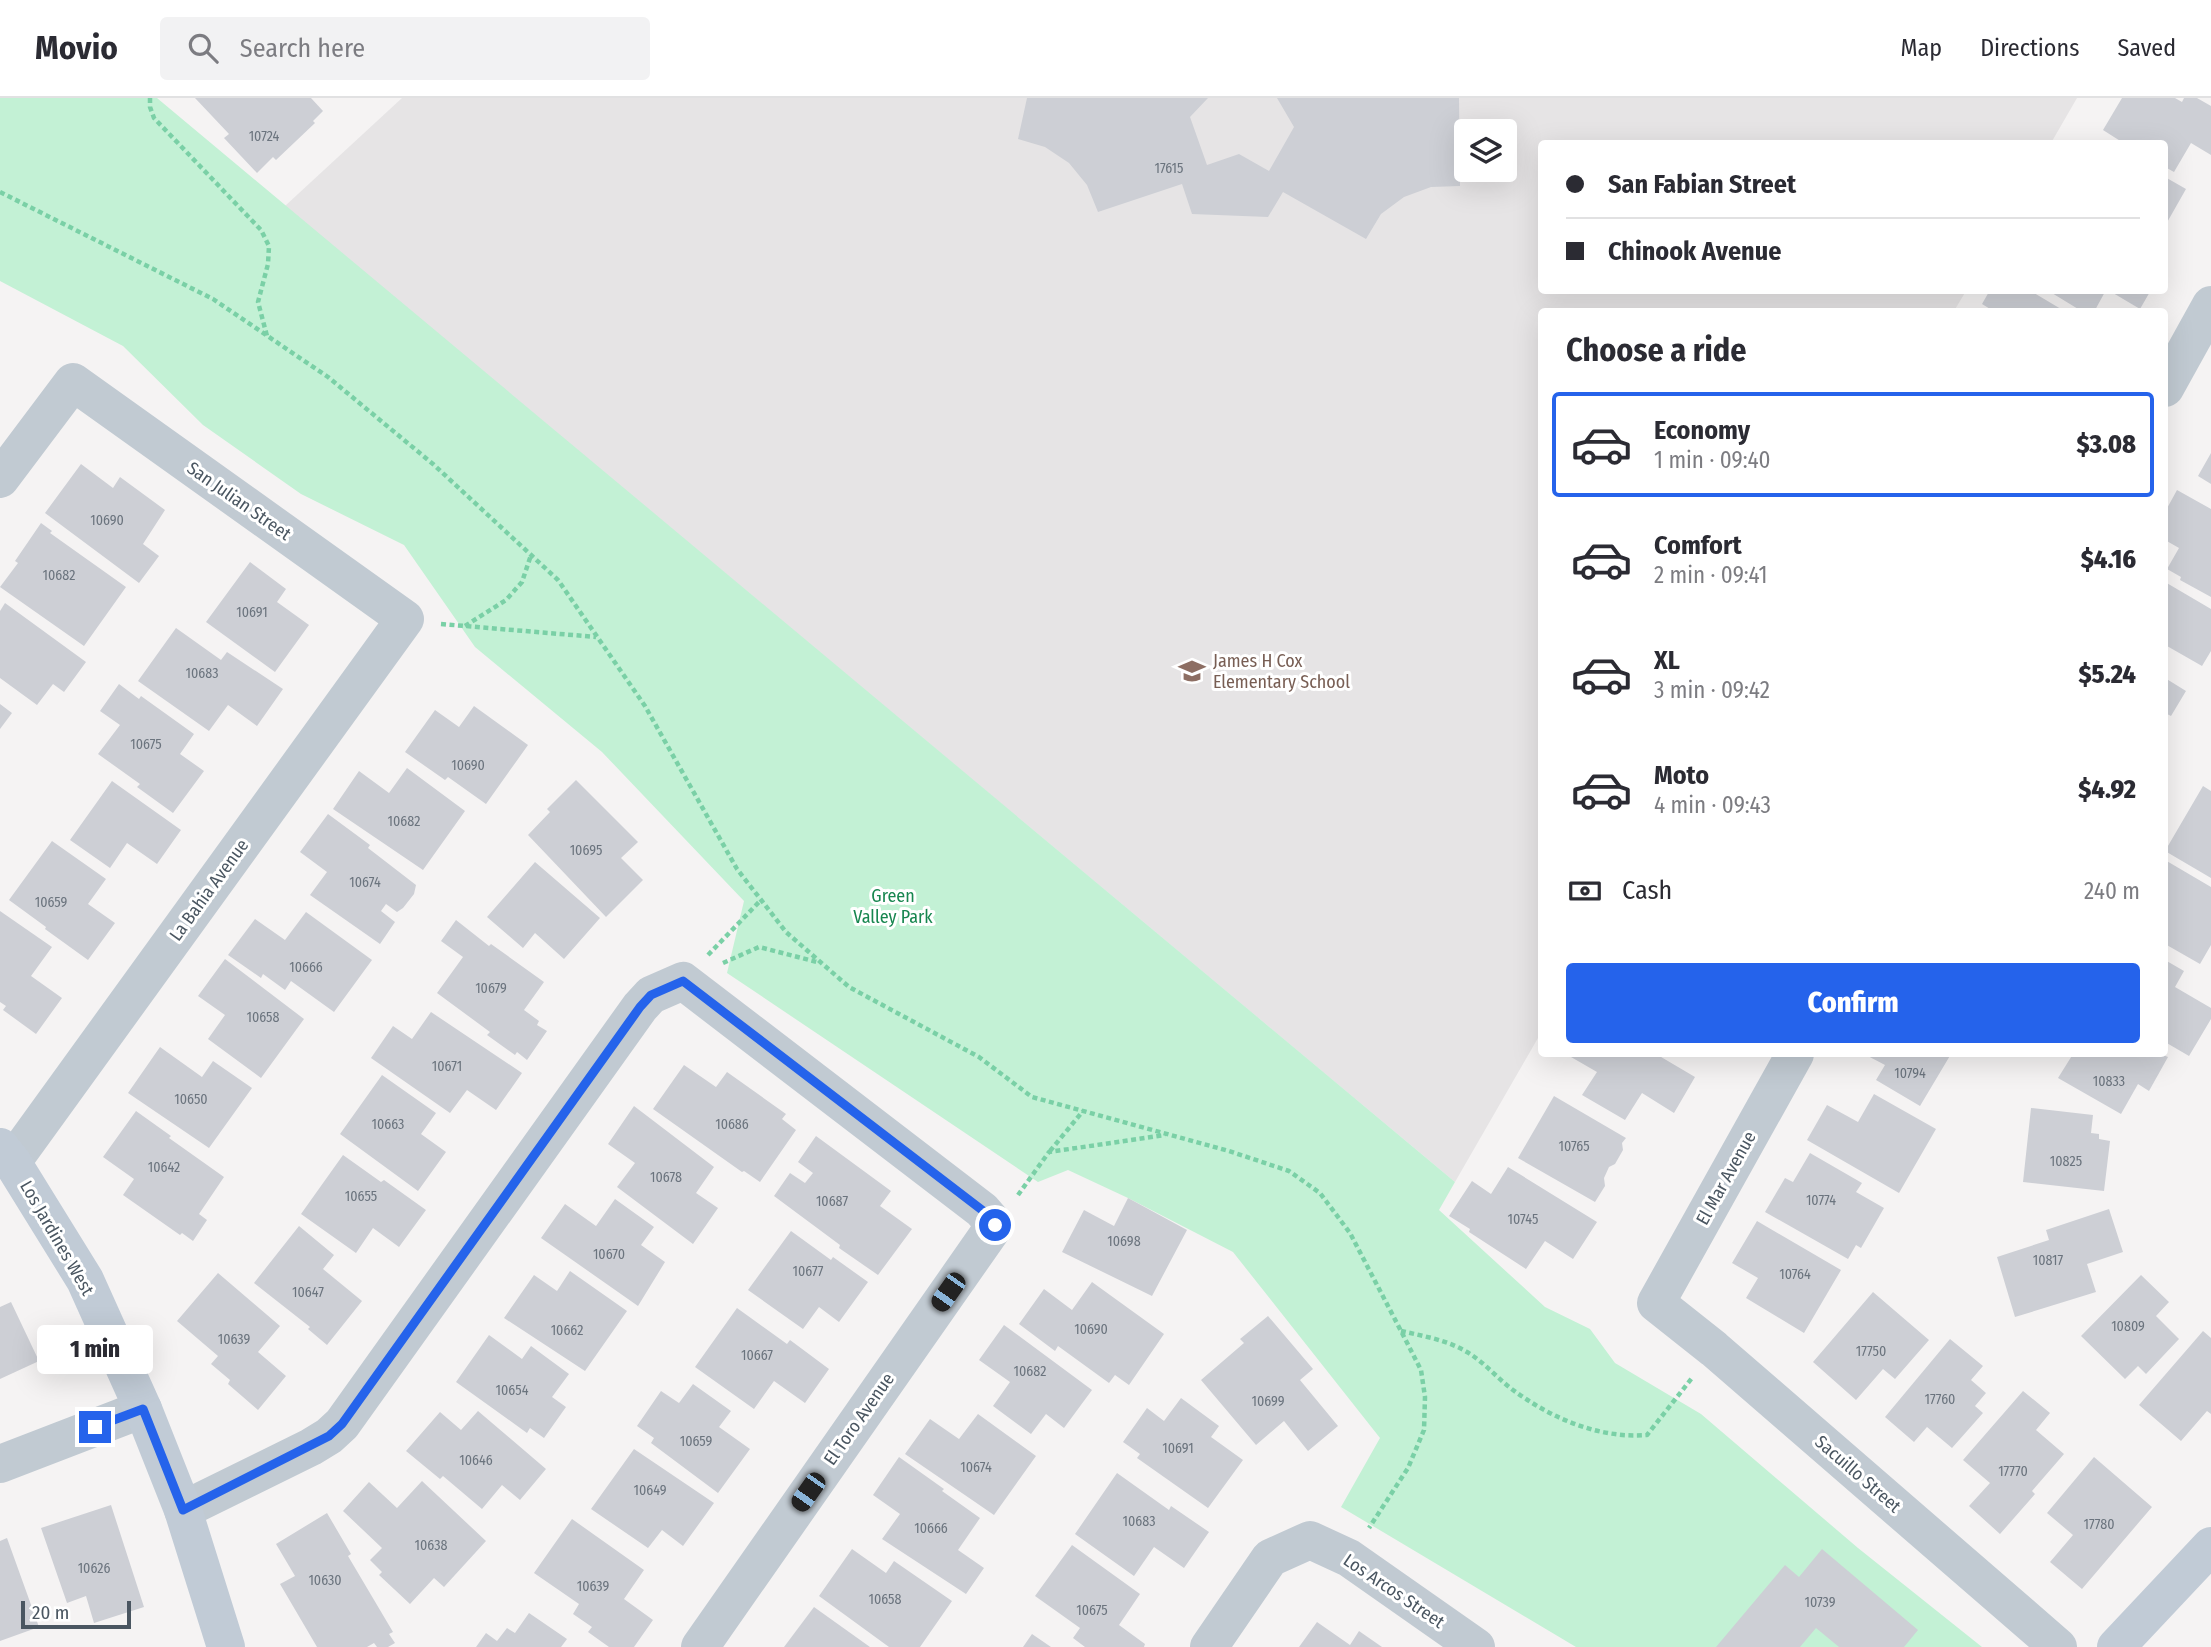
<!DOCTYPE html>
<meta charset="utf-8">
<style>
:root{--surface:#fff;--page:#f2f2f3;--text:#2b2b33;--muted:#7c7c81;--line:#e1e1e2;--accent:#2563eb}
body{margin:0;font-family:"Fira Sans Condensed",sans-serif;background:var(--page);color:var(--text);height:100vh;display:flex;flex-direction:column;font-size:26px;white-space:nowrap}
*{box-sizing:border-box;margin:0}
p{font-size:23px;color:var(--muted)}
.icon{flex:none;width:38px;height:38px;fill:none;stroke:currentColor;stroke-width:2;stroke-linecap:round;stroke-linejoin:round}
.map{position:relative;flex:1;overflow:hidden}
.details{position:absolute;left:1538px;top:210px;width:630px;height:749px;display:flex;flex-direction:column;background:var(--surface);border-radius:7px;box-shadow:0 7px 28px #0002}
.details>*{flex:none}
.hud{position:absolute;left:1538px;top:42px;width:630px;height:154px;border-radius:7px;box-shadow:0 7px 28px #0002;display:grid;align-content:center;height:154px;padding:0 28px;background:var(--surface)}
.fabs{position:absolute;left:1454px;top:21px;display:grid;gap:14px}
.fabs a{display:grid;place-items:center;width:63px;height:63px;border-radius:7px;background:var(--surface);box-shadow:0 7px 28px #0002;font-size:35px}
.scale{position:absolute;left:21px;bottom:18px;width:110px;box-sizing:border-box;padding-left:7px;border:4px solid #4a5661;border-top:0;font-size:19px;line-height:24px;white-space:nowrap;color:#4a5661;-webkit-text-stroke:5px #fff;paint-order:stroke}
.end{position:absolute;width:32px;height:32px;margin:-16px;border:9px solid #2563eb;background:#fff;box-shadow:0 0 0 4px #fff}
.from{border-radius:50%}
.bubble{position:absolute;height:49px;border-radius:7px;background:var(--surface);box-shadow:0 7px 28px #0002;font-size:23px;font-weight:800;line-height:49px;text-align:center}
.car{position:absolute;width:21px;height:42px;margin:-21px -10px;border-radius:9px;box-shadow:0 0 5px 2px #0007;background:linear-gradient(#222 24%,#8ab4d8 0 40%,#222 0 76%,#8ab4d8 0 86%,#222 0)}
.hud b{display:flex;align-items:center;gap:24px;height:66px;font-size:26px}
.hud b+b{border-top:2px solid var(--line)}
.hud i{width:18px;height:18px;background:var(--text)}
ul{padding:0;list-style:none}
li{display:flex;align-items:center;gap:21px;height:105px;margin:0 14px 10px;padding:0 14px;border:4px solid transparent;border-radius:7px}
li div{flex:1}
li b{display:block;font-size:26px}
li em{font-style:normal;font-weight:800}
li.current{border-color:var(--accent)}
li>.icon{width:63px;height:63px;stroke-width:1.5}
h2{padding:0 28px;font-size:32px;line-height:84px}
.pay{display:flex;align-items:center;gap:18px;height:77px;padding:0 28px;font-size:26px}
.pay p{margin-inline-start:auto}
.action{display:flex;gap:14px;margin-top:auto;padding:14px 28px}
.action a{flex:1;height:80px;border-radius:7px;background:var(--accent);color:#fff;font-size:28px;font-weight:800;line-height:80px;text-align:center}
header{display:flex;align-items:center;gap:42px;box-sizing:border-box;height:98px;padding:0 35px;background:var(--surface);border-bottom:2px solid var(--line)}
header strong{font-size:33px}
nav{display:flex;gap:38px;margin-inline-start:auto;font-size:24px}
.search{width:490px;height:63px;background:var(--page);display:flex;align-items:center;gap:18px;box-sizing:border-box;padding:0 24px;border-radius:7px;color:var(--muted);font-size:26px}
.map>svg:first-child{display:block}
.education{fill:#e6e4e5;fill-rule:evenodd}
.green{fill:#c3f1d5}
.building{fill:#cdcfd5}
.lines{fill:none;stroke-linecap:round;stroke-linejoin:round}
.path{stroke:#7ad0a6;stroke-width:4.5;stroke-dasharray:5 3.5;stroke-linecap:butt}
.street{stroke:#c1cad2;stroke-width:38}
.secondary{stroke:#c1cbd6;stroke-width:38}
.route{stroke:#2563eb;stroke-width:9}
.labels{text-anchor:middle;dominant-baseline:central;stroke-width:6;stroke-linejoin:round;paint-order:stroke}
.number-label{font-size:14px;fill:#6b747e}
.street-label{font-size:18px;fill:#4a5661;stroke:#fff}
.education-label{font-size:18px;fill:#785e54;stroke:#fff;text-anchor:start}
.park-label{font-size:18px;fill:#17864f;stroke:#fff}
</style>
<header>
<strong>Movio</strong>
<div class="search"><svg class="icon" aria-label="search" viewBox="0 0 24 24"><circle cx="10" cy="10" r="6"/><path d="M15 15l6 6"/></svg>Search here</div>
<nav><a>Map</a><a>Directions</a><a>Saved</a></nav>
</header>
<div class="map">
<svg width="2211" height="1549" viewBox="0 0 2211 1549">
<rect width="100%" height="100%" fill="#f5f3f3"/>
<path class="education" d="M402,0H2077L2051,45L1542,46V192L1966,193L1954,213L1542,214V933L1455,1084L285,108ZM1466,33H1505V72H1466Z"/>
<path class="green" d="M0,0H157L1455,1084L1439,1112L1545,1209L1590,1231L1615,1265L1701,1316L1858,1450L1982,1549H1576L1341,1409L1380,1340L1233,1154L1128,1100L1068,1072L1038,1084L727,875L744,803L602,654L475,549L404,447L301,396L203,327L123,248L0,183Z"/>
<path class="building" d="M195,0H311L323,13L313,23L315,25L276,62L273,59L257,75L224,40L229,36Z
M1027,0H1208L1190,19L1207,67L1239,56L1269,73L1294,29L1277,0H1459L1460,88L1431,89L1404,99L1381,116L1366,141L1283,94L1268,119L1192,116L1182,86L1098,114L1087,87L1069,65L1045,49L1018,41Z
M2122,0H2175L2182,4L2184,0H2197L2211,8V57L2191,45L2174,74L2165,69V46H2125L2103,32Z
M2165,79L2186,91L2165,128Z
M1990,192H2029L2066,214H1995L1982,206Z
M2047,192H2106L2094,214H2083Z
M2108,192H2151L2140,211Z
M2211,355V386L2198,378Z
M81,366L113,390L120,379L165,412L143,446L159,458L139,485L45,415Z
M2177,392L2211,411V499L2180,482L2181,479L2167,471L2179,450L2165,442V414Z
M41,425L52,433L50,435L126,489L84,548L0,489L18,465L15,463Z
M250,464L286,491L277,504L309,527L275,574L206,524Z
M2165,484L2211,511V553L2202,568L2167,548L2165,553Z
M5,505L86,564L64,594L53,586L37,607L0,580V513Z
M176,530L221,562L227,554L283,591L257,628L228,607L209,633L138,583Z
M2165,580L2186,593L2171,618L2165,615Z
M119,586L139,601L141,598L194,636L180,656L204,673L173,715L137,689L140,686L98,656L120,627L100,613Z
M0,606L12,615L0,631Z
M474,608L528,647L486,706L448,679L445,682L405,654L435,612L459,629Z
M407,670L465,713L423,772L333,711L359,673L389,695Z
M576,682L638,744L621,760L643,782L606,819L528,737L550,714L547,711Z
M112,683L181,732L157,766L127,745L110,770L70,742Z
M2203,688L2211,693V780L2165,753Z
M328,716L370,747L368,750L416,787L414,796L403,810L397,814L386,806L381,813L395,824L380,846L310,797L327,774L300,754Z
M52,743L106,781L88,806L115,825L88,862L45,831L46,829L9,802Z
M2165,762L2211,789V847L2200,866L2165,846Z
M535,764L600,820L564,861L535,835L523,850L487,819Z
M0,813L52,849L31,878L62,900L36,936L3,912L6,908L0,904Z
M306,814L372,862L334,914L291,883L285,892L263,876L261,880L228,857L255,821L285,842Z
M456,822L489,848L491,846L544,884L524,912L539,923L537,927L547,933L527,962L517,954L515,957L487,937L490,934L437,895L463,859L441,843Z
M225,861L304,921L261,980L208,941L225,917L198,898Z
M2165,862L2184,873L2175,889L2211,910V921L2189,958L2165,944Z
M431,914L522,975L496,1012L467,992L450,1015L371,960L393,928L412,941Z
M160,949L202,979L213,963L252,990L209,1050L128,995Z
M1573,956H1656L1695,979L1674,1015L1642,995L1625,1022L1582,997L1597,974L1571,959Z
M1864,956H1951L1920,1008L1876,982L1885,967Z
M2073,956H2161L2168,959L2149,993L2138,986L2121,1016L2058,980Z
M684,967L716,989L727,974L786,1016L782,1021L796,1032L760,1084L744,1073L742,1074L653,1011Z
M382,977L436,1015L421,1036L446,1054L418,1093L340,1036Z
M1874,996L1936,1031L1899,1095L1807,1042L1827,1007L1858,1024Z
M1554,998L1626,1040L1622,1045L1623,1052L1615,1066L1609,1069L1604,1080L1605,1088L1595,1104L1518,1060Z
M634,1008L714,1069L696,1095L718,1110L693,1146L617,1089L635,1065L608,1046Z
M2031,1010L2093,1017L2091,1035L2099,1036V1041L2110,1043L2104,1093L2023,1084Z
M136,1013L171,1038L169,1040L224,1079L199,1116L207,1122L193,1143L182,1135L180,1137L123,1097L134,1081L103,1059Z
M816,1038L891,1093L880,1108L912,1131L878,1177L839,1150L840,1147L774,1098L790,1075L805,1085L813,1075L798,1064Z
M1810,1055L1862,1085L1856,1094L1884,1110L1861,1150L1856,1147L1848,1161L1765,1114L1785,1080L1793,1084Z
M343,1057L381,1084L384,1082L426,1112L399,1149L373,1130L356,1155L301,1116Z
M1508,1069L1597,1124L1573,1161L1545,1143L1526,1171L1469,1134L1470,1131L1449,1118L1472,1083L1491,1096Z
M1128,1100L1187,1132L1152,1198L1062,1154L1084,1112L1114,1128Z
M615,1101L654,1129L641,1147L665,1164L638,1208L541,1140L565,1106L596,1128Z
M2109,1111L2123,1154L2087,1166L2096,1194L2015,1219L1997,1159L2049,1142L2046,1132Z
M1757,1123L1841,1172L1804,1235L1746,1200L1758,1180L1732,1165Z
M299,1128L334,1157L323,1171L362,1203L327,1247L308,1231L310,1229L254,1185Z
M791,1133L831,1162L833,1159L868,1184L839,1224L819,1209L803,1231L748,1192Z
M570,1173L627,1213L585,1273L504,1220L534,1177L557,1193Z
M218,1175L280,1228L258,1254L286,1278L258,1312L228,1286L230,1282L211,1266L218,1258L177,1223Z
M2141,1177L2169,1204L2156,1218L2179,1241L2146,1276L2138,1268L2125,1281L2081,1238Z
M1092,1184L1164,1236L1129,1287L1115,1277L1109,1285L1058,1248L1055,1253L1019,1226L1044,1191L1072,1212Z
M1873,1194L1929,1242L1895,1281L1883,1271L1856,1302L1813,1264Z
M11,1204L39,1263L0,1281V1209Z
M737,1210L787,1246L790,1242L829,1271L805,1305L774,1283L754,1311L695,1269Z
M1268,1218L1313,1271L1300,1282L1338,1328L1308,1353L1284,1323L1256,1347L1201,1282L1244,1245L1240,1241Z
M1004,1227L1092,1292L1064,1330L1046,1316L1031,1336L993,1308L1010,1284L979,1262Z
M2203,1233L2211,1240V1316L2207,1313L2181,1343L2139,1307Z
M489,1237L522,1261L531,1248L569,1276L552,1299L566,1309L544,1340L530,1330L527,1335L456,1284Z
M1950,1241L1983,1268L1971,1282L1986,1295L1975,1308L1983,1315L1952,1350L1927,1329L1914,1344L1885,1319Z
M693,1286L731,1313L719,1329L750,1351L718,1395L651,1345L654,1340L637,1328L661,1293L679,1305Z
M2023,1293L2050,1315L2036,1332L2064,1356L2032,1393L2035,1396L2000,1436L1969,1408L1990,1385L1963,1362Z
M1181,1300L1219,1328L1211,1339L1243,1362L1208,1410L1137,1360L1140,1356L1123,1344L1147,1310L1164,1323Z
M478,1313L546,1371L520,1402L502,1387L482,1411L443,1378L440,1381L406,1353L440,1314L461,1332Z
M978,1316L1036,1358L994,1417L905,1356L930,1321L959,1341Z
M634,1351L714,1405L683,1448L662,1432L648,1450L591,1411Z
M899,1359L944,1391L942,1393L980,1420L958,1452L984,1470L966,1496L882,1441L900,1416L873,1397Z
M2094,1359L2152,1409L2082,1491L2050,1464L2073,1437L2047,1415Z
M1117,1375L1169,1412L1171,1408L1209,1434L1184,1470L1154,1449L1134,1478L1075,1436Z
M422,1383L486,1443L444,1489L434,1480L410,1506L379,1477L382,1474L370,1462L382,1450L343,1413L369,1384L397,1410Z
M111,1407L144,1509L94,1525L86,1498L67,1505L41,1430Z
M327,1415L351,1456L348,1458L393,1534L389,1536L395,1545L388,1549H377L374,1545L367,1549H317L280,1486L295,1478L276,1446Z
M572,1421L644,1472L624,1501L653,1522L634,1549H609L588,1534L592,1529L573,1516L579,1506L534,1475Z
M7,1440L39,1529L0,1543V1443Z
M1072,1447L1140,1496L1119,1527L1145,1546L1144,1549H1085L1073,1540L1080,1530L1035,1498Z
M852,1451L886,1475L894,1463L952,1503L920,1549H889L819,1498Z
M1822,1451L1918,1532L1904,1549H1839L1816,1530L1800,1549H1716L1785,1467L1799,1479Z
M814,1509L870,1549H784Z
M529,1515L567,1541L561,1549H476L486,1535L497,1543L507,1530L515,1535Z
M1317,1524L1350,1547L1359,1533L1382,1549H1299Z
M1032,1536L1051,1549H1023Z"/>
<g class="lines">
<path class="path" d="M150,0V9L154,20L261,132L269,148L268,166L258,204L267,238
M0,94L213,201L328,279L433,366L558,482L645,608L737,771L786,834L849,889L979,959L1032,999L1229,1053L1289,1073L1320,1095L1350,1135L1401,1233L1421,1272L1425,1299L1424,1332L1408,1370L1369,1430
M441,526L596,539
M465,528L506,502L522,484L531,457
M708,857L761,802
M723,865L759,849L817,864
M1050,1053L1083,1013
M1018,1097L1049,1054L1165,1037
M1401,1233C1423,1238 1447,1242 1467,1254C1484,1264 1497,1280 1513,1292C1551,1320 1599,1341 1647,1337L1692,1280"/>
<path class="street" d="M2165,290L2211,207
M0,381L73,284L405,521L12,1064
M1795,956L1656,1205L1714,1251L2058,1549
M0,1366L143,1311
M183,1412L311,1349L329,1338L342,1326L640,909L651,897L683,883L982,1112L995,1127L700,1549
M1209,1549L1270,1460L1310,1442L1349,1460L1476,1549"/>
<path class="secondary" d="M0,1049L12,1064L85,1182L143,1311L183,1412L226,1549
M2116,1549L2211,1448"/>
</g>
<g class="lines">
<path class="route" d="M95,1329L143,1311L183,1412L329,1338L342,1326L640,909L651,897L683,883L982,1112L995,1127"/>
</g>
<defs>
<g id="school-bare" transform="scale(2.1)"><path d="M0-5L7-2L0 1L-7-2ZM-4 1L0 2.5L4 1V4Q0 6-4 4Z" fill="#8d6e63" stroke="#fff" stroke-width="2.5" paint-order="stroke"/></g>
</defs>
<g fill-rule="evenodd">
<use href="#school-bare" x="1192" y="573"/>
</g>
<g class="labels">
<g class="number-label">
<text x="264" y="38">10724</text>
<text x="1169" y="70">17615</text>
<text x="107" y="422">10690</text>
<text x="59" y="477">10682</text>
<text x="252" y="514">10691</text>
<text x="202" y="575">10683</text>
<text x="146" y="646">10675</text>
<text x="468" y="667">10690</text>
<text x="404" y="723">10682</text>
<text x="586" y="752">10695</text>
<text x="365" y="784">10674</text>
<text x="51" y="804">10659</text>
<text x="306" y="869">10666</text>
<text x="491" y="890">10679</text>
<text x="263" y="919">10658</text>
<text x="447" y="968">10671</text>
<text x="1910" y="975">10794</text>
<text x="2109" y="983">10833</text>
<text x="191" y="1001">10650</text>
<text x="388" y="1026">10663</text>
<text x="732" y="1026">10686</text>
<text x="1574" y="1048">10765</text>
<text x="2066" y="1063">10825</text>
<text x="164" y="1069">10642</text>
<text x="666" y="1079">10678</text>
<text x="361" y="1098">10655</text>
<text x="1821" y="1102">10774</text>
<text x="832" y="1103">10687</text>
<text x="1523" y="1121">10745</text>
<text x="1124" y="1143">10698</text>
<text x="609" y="1156">10670</text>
<text x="2048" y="1162">10817</text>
<text x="808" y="1173">10677</text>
<text x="1795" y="1176">10764</text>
<text x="308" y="1194">10647</text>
<text x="2128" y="1228">10809</text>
<text x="1091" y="1231">10690</text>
<text x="567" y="1232">10662</text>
<text x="234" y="1241">10639</text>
<text x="1871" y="1253">17750</text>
<text x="757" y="1257">10667</text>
<text x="1030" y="1273">10682</text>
<text x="512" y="1292">10654</text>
<text x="1940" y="1301">17760</text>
<text x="1268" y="1303">10699</text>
<text x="696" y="1343">10659</text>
<text x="1178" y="1350">10691</text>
<text x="476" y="1362">10646</text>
<text x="976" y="1369">10674</text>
<text x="2013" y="1373">17770</text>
<text x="650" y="1392">10649</text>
<text x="1139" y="1423">10683</text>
<text x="2099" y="1426">17780</text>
<text x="931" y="1430">10666</text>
<text x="431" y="1447">10638</text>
<text x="94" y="1470">10626</text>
<text x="325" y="1482">10630</text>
<text x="593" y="1488">10639</text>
<text x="885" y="1501">10658</text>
<text x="1820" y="1504">10739</text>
<text x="1092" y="1512">10675</text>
</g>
<g class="street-label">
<text transform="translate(239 403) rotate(35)">San Julian Street</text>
<text transform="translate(209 792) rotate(-54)">La Bahia Avenue</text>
<text transform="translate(1726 1080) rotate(-61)">El Mar Avenue</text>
<text transform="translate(57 1140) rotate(60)">Los Jardines West</text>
<text transform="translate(859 1321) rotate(-55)">El Toro Avenue</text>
<text transform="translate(1858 1376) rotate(41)">Sacuillo Street</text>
<text transform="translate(1394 1493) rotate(34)">Los Arcos Street</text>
</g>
<g class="education-label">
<text x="1213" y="563">James H Cox<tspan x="1213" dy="21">Elementary School</tspan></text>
</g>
<g class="park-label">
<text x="893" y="798">Green<tspan x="893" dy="21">Valley Park</tspan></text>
</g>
</g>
</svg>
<div class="fabs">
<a><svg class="icon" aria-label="layers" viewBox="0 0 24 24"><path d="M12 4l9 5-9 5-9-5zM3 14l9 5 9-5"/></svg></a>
</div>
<div class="scale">20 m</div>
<i class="end from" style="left:995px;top:1127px"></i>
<i class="end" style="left:95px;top:1329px"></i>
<div class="bubble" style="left:37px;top:1227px;width:116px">1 min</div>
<i class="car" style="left:948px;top:1194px;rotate:215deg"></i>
<i class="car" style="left:808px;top:1394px;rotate:215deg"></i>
<div class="hud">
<b><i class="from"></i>San Fabian Street</b>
<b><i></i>Chinook Avenue</b>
</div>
<section class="details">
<h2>Choose a ride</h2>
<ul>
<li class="current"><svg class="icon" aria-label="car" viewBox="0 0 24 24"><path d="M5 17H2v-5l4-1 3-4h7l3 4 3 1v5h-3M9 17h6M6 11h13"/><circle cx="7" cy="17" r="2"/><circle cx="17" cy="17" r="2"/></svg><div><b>Economy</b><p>1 min · 09:40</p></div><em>$3.08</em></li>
<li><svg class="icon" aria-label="car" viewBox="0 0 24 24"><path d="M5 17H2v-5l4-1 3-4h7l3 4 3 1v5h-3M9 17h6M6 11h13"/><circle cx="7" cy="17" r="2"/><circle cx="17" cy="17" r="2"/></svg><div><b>Comfort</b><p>2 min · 09:41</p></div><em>$4.16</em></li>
<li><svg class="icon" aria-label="car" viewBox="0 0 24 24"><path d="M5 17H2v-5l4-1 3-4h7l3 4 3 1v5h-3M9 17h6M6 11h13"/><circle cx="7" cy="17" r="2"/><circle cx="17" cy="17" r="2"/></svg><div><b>XL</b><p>3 min · 09:42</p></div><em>$5.24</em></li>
<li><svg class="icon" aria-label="car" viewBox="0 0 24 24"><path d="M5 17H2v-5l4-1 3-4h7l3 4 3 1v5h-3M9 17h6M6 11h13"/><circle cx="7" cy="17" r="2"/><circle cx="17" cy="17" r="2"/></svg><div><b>Moto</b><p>4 min · 09:43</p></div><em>$4.92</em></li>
</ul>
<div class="pay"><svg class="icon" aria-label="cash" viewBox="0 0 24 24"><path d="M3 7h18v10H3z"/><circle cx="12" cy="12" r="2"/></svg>Cash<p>240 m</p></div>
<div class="action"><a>Confirm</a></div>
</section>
</div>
